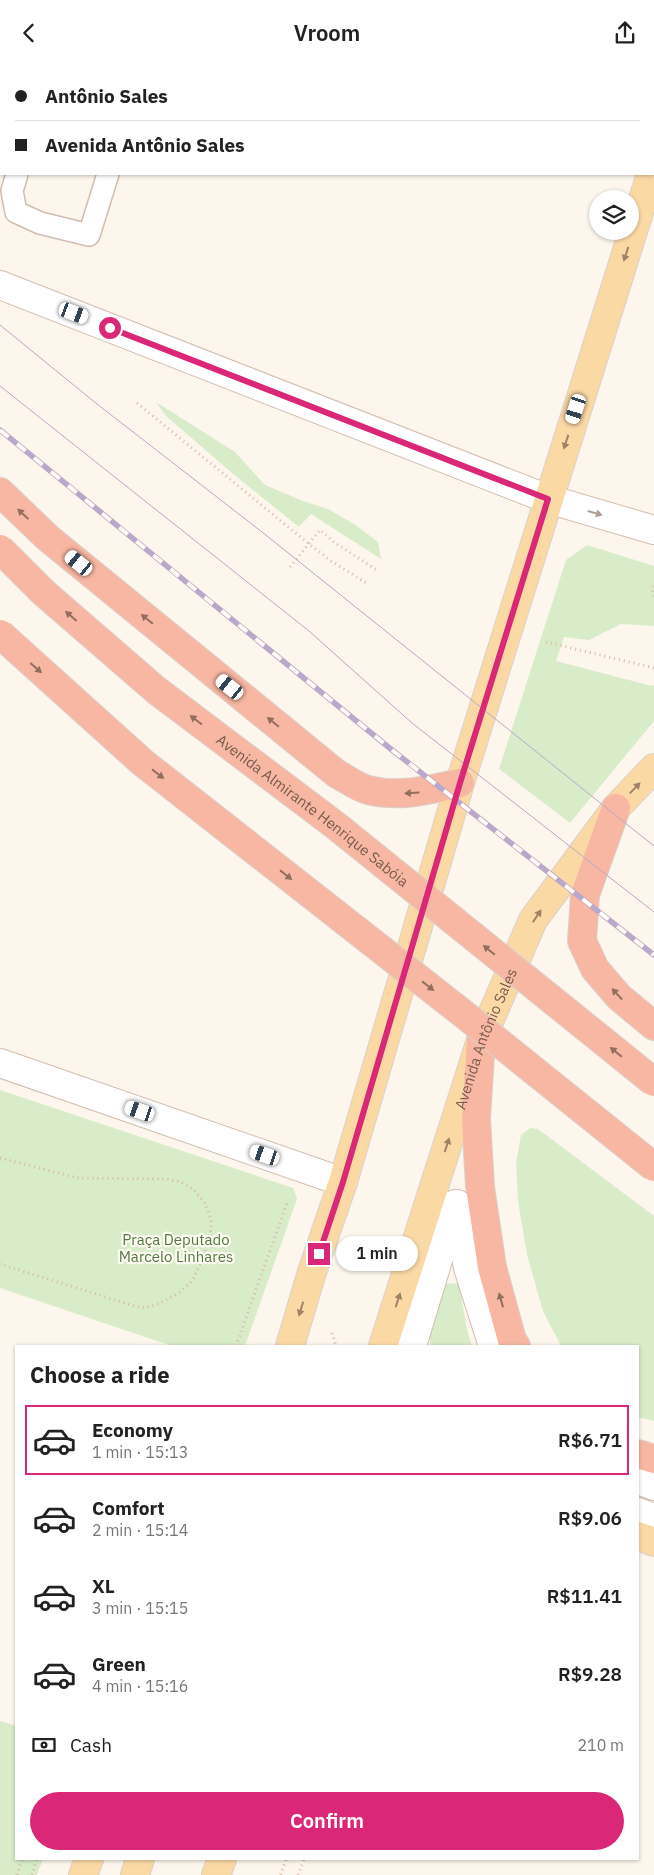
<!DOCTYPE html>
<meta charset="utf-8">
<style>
:root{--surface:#fff;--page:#f6f6f6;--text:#222;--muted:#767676;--line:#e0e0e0;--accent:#db2777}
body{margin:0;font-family:"IBM Plex Sans",sans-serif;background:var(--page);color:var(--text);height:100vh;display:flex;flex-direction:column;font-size:19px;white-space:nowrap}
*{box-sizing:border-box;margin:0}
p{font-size:16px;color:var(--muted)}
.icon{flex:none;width:28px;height:28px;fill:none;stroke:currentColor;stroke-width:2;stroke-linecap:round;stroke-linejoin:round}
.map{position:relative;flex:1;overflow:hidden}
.sheet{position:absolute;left:15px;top:1280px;width:624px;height:515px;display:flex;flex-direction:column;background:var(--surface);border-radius:0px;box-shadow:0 1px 4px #0004}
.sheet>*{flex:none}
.top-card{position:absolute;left:0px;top:0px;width:655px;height:110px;box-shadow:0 1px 4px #0004;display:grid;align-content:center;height:110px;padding:0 15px;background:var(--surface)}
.tools{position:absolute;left:589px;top:125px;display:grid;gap:10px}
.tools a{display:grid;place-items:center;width:50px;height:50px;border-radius:50%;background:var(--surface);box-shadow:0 1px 4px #0004;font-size:25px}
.end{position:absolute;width:22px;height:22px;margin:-11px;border:6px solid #db2777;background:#fff;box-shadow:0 0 0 2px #fff}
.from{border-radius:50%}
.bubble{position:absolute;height:35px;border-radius:18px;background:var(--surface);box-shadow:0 1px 4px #0004;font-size:16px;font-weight:600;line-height:35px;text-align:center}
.car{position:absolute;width:15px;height:30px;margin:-15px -8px;border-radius:6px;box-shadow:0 0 4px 1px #0007;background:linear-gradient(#fff 24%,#345 0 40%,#fff 0 76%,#345 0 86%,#fff 0)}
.top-card b{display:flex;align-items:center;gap:18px;height:48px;font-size:19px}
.top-card b+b{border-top:1px solid var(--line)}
.top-card i{width:12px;height:12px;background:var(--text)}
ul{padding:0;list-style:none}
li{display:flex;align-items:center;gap:15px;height:70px;margin:0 10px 8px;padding:0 5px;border:2px solid transparent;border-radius:0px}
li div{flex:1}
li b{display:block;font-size:19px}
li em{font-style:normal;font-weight:600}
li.active{border-color:var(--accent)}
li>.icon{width:45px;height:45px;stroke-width:1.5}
h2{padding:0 15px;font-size:22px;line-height:60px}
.pay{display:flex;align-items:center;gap:12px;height:55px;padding:0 15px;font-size:19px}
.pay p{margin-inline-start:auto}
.cta{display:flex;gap:10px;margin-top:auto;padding:10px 15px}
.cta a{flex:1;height:58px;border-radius:30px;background:var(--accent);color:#fff;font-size:20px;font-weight:600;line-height:58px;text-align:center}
header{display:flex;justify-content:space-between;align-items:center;height:65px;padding:0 15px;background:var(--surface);font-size:22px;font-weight:600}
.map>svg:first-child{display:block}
.green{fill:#d8ecc9}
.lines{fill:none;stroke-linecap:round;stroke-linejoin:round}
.lane-casing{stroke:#d1beb0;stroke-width:24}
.street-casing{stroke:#d1beb0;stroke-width:30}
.secondary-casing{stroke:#d6c0b0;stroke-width:30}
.primary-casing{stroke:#dad1cd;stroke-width:30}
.highway-casing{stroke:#dad1cd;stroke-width:30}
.path{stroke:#d9b8a5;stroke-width:3;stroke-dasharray:1 4;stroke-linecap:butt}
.lane{stroke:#fff;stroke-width:21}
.street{stroke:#fff;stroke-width:28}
.secondary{stroke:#fff;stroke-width:28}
.primary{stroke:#fbd9a5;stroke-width:28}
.highway{stroke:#f7b7a3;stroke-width:28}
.tram{stroke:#b9a8c9;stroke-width:1}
.rail-casing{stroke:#b9a8c9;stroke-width:5.5}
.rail{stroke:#fffaf3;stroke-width:4;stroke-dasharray:11;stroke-linecap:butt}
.highway-bridge-casing{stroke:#dad1cd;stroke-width:30;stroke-linecap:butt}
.highway-bridge{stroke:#f7b7a3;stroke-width:28}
.oneway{fill:#a18267}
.oneway2{fill:#af9d94}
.oneway3{fill:#936e5e}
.route{stroke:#db2777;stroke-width:6}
.labels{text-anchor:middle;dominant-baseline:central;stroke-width:4.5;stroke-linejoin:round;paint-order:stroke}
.street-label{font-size:15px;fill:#7a5c4d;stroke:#fffaf3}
.park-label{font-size:15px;fill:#537a41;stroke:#fffaf3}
</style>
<header><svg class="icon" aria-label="back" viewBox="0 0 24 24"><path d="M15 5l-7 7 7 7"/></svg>Vroom<svg class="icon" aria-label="share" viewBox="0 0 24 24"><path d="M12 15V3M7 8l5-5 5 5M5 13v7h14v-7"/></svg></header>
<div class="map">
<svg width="654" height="1810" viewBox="0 0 654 1810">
<rect width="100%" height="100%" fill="#fdf6ec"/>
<path class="green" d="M156,337L235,387L265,420L303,436L328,444L354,459L378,477L381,494L311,449L299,462L238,413L166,351Z
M587,480L654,501V561L621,559L589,575L564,572L556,596L652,621L654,620V656L570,758L499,704L566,495Z
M0,1025L293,1123L297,1134L245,1281H172L0,1223Z
M530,1063L538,1064L654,1151V1356L638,1352V1281H561L543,1246L527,1190L518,1136L516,1098L521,1070Z
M459,1218L467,1265L472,1281H430V1266L442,1219Z
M0,1656L16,1661V1794H43L37,1810H0Z"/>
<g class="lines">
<g class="lane-casing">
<path id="lane" d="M48,1L49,0
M142,1L143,0
M17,109L12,126L16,147L40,158L89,170L108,109"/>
</g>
<g class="street-casing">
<path id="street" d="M0,220L548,434
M0,998L343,1117
M412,1281L455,1139H457L468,1203L493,1281
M638,1415L654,1421
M638,1447L654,1453"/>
</g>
<g class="secondary-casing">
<path id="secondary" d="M548,434L654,465"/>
</g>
<g class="primary-casing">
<g id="primary">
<path d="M290,1281L312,1207L343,1117L460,718L651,109"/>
<path id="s1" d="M383,1281L481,975L533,855L616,743L654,703"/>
<path d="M638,1471L654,1477"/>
<path d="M83,1810L89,1794"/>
<path d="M135,1810L140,1794"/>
<path d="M216,1810L222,1794"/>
</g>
</g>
<g class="highway-casing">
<path id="highway" d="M0,427L48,473L337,709C347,714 357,722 368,725C400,733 429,725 460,718
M616,743L585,830L582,876L595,904L619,932L654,961
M481,975L476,1053L480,1122L492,1202L512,1275L516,1281
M638,1389L654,1394"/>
</g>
<path class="path" d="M137,338L309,479L331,496L368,519
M290,502L320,465L335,478L377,505
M654,521L652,527L654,531
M546,577L654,603
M0,1093L78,1113L165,1114L181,1117L194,1125L205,1138L211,1154V1165L204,1189L193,1215L179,1228L156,1240L141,1243L0,1199
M332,1268L336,1281
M236,1281L288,1135
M17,1810L22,1794
M32,1810L37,1794
M281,1810L286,1794
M298,1810L304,1794"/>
<use href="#lane" class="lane"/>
<use href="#street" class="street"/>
<use href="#secondary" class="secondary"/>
<use href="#primary" class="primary"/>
<use href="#highway" class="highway"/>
<path class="tram" d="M0,260L97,339L262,467L654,781
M0,321L309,566L412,658L654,847"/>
<g class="rail-casing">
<path id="rail" d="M0,365L392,685L654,890"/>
</g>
<use href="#rail" class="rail"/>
<g class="highway-bridge-casing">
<g id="highway-bridge">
<path id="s2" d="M0,484L43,527L156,625L335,760L654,1017"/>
<path d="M0,569L142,697L461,947L654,1102"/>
</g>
</g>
<use href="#highway-bridge" class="highway-bridge"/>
</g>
<defs><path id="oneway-solid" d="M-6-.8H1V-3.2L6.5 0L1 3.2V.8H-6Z" transform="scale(1.25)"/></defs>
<g class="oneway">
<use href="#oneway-solid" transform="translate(626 189) rotate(108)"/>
<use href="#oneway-solid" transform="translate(566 377) rotate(108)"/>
<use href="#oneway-solid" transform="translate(635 723) rotate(-46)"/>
<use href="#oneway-solid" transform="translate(537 851) rotate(-56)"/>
<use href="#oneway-solid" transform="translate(447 1080) rotate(-72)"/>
<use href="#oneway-solid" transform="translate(398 1235) rotate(-72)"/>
<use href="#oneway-solid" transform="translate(301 1244) rotate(107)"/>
</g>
<use class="oneway2" href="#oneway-solid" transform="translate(595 448) rotate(16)"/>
<g class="oneway3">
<use href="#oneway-solid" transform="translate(23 449) rotate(-137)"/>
<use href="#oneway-solid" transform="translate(71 551) rotate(-139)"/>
<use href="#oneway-solid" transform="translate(147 554) rotate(-141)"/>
<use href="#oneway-solid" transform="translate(36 603) rotate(41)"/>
<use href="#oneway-solid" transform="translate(196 655) rotate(-143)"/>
<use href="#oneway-solid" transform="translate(273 657) rotate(-141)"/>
<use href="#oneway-solid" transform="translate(158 709) rotate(38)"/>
<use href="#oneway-solid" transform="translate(412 728) rotate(177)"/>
<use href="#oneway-solid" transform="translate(286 810) rotate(38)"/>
<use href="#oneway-solid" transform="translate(489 885) rotate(-141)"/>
<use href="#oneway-solid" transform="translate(428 921) rotate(38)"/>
<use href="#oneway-solid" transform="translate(617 929) rotate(-133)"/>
<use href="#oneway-solid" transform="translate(616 987) rotate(-141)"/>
<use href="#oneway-solid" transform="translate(501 1235) rotate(-106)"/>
</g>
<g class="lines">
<path class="route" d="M110,263L548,434L460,718L343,1117L319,1189"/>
</g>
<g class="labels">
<g class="street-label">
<text stroke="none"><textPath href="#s2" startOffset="408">Avenida Almirante Henrique Sabóia</textPath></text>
<text stroke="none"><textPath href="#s1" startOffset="324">Avenida Antônio Sales</textPath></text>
</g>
<g class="park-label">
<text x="176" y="1174">Praça Deputado<tspan x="176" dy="17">Marcelo Linhares</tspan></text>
</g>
</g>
</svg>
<div class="tools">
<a><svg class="icon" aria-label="layers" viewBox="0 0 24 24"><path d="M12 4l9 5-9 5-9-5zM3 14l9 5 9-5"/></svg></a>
</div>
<i class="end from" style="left:110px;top:263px"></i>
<i class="end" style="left:319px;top:1189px"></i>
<div class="bubble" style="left:336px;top:1171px;width:82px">1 min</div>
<i class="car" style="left:74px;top:248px;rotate:111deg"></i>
<i class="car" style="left:576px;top:344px;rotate:198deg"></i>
<i class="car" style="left:79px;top:498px;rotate:309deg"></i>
<i class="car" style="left:230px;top:622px;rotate:309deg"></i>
<i class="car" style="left:140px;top:1046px;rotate:289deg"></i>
<i class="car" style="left:265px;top:1090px;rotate:289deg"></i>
<div class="top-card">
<b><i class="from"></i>Antônio Sales</b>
<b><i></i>Avenida Antônio Sales</b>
</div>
<section class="sheet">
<h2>Choose a ride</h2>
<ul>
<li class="active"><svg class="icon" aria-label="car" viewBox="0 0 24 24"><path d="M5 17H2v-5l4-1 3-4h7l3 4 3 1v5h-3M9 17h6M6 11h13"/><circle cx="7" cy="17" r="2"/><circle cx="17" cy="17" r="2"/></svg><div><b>Economy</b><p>1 min · 15:13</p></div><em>R$6.71</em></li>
<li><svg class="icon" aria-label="car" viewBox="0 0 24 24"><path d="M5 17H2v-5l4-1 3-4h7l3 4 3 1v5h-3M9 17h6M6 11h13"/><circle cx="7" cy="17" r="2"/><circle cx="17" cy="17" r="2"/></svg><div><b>Comfort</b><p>2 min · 15:14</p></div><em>R$9.06</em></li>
<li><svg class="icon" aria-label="car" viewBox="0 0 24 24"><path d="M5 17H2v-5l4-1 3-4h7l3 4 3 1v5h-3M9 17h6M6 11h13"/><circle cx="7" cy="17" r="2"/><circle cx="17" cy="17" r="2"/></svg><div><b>XL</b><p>3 min · 15:15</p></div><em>R$11.41</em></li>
<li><svg class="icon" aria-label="car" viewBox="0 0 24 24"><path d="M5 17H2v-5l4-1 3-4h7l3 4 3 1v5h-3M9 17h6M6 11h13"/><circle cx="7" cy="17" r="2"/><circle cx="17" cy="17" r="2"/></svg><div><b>Green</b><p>4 min · 15:16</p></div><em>R$9.28</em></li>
</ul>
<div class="pay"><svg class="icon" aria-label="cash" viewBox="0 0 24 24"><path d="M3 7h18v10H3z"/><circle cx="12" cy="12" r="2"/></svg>Cash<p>210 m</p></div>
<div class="cta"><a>Confirm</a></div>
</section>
</div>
